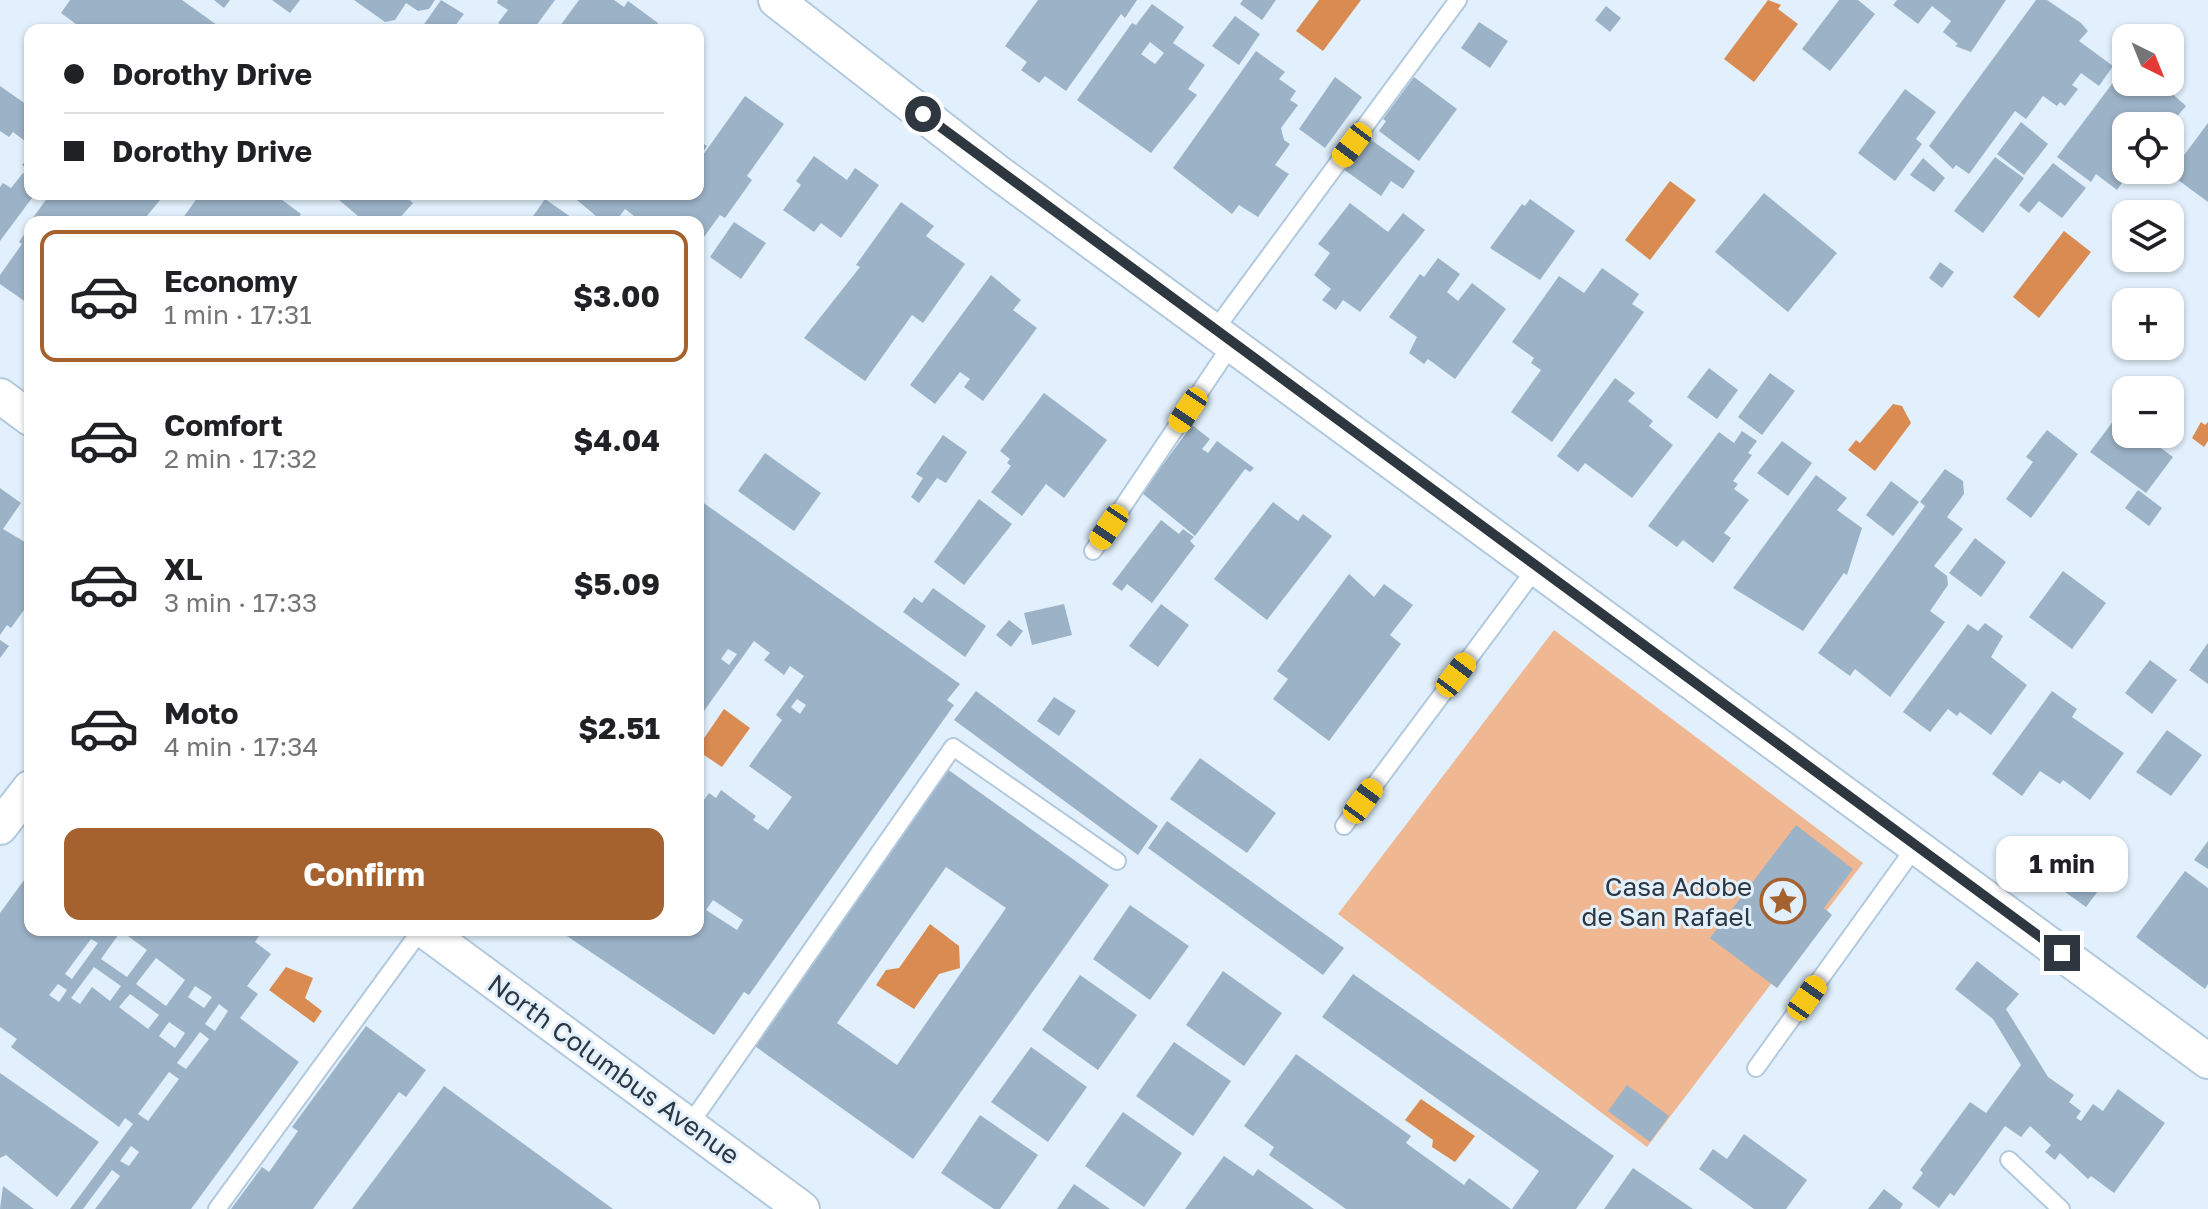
<!DOCTYPE html>
<meta charset="utf-8">
<style>
:root{--surface:#fff;--page:#f2f2f2;--text:#202124;--muted:#757577;--line:#e0e0e0;--accent:#a5622f}
body{margin:0;font-family:"Golos Text",sans-serif;background:var(--page);color:var(--text);height:100vh;display:flex;flex-direction:column;font-size:30px;white-space:nowrap}
*{box-sizing:border-box;margin:0}
p{font-size:26px;color:var(--muted)}
.icon{flex:none;width:44px;height:44px;fill:none;stroke:currentColor;stroke-width:2;stroke-linecap:round;stroke-linejoin:round}
.map{position:relative;flex:1;overflow:hidden}
.details{position:absolute;left:24px;top:216px;width:680px;height:720px;display:flex;flex-direction:column;background:var(--surface);border-radius:16px;box-shadow:0 2px 6px #0004}
.details>*{flex:none}
.guide{position:absolute;left:24px;top:24px;width:680px;height:176px;border-radius:16px;box-shadow:0 2px 6px #0004;display:grid;align-content:center;height:176px;padding:0 40px;background:var(--surface)}
.needle{width:52px;rotate:137deg}
.fabs{position:absolute;left:2112px;top:24px;display:grid;gap:16px}
.fabs a{display:grid;place-items:center;width:72px;height:72px;border-radius:16px;background:var(--surface);box-shadow:0 2px 6px #0004;font-size:40px}
.end{position:absolute;width:36px;height:36px;margin:-18px;border:10px solid #2e373f;background:#fff;box-shadow:0 0 0 4px #fff}
.from{border-radius:50%}
.bubble{position:absolute;height:56px;border-radius:16px;background:var(--surface);box-shadow:0 2px 6px #0004;font-size:26px;font-weight:700;line-height:56px;text-align:center}
.car{position:absolute;width:24px;height:48px;margin:-24px -12px;border-radius:10px;box-shadow:0 0 6px 2px #0007;background:linear-gradient(#f5c518 24%,#345 0 40%,#f5c518 0 76%,#345 0 86%,#f5c518 0)}
.guide b{display:flex;align-items:center;gap:28px;height:76px;font-size:30px}
.guide b+b{border-top:2px solid var(--line)}
.guide i{width:20px;height:20px;background:var(--text)}
ul{padding:14px 0 0;list-style:none}
li{display:flex;align-items:center;gap:24px;height:132px;margin:0 16px 12px;padding:0 24px;border:4px solid transparent;border-radius:16px}
li div{flex:1}
li b{display:block;font-size:30px}
li em{font-style:normal;font-weight:700}
li.current{border-color:var(--accent)}
li>.icon{width:72px;height:72px;stroke-width:1.5}
.action{display:flex;gap:16px;margin-top:auto;padding:16px 40px}
.action a{flex:1;height:92px;border-radius:16px;background:var(--accent);color:#fff;font-size:32px;font-weight:700;line-height:92px;text-align:center}
.map>svg:first-child{display:block}
.green{fill:#efb893}
.water{fill:#d98b52}
.building{fill:#9cb3c7;fill-rule:evenodd}
.lines{fill:none;stroke-linecap:round;stroke-linejoin:round}
.service-casing{stroke:#b2c9dd;stroke-width:20}
.minor-casing{stroke:#b2c9dd;stroke-width:38}
.service{stroke:#fff;stroke-width:16}
.minor{stroke:#fff;stroke-width:34}
.route{stroke:#2e373f;stroke-width:10}
.labels{text-anchor:middle;dominant-baseline:central;stroke-width:6;stroke-linejoin:round;paint-order:stroke}
.poi-label{font-size:26px;fill:#2e373f;stroke:#e1f0fc;text-anchor:end}
.street-label{font-size:26px;fill:#2e373f;stroke:#e1f0fc}
</style>
<div class="map">
<svg width="2208" height="1209" viewBox="0 0 2208 1209">
<rect width="100%" height="100%" fill="#e1f0fc"/>
<path class="green" d="M1554,630L1863,863L1647,1147L1338,914Z"/>
<path class="water" d="M1319,0H1361L1323,51L1296,31Z
M1768,0L1781,5L1778,9L1798,24L1754,82L1724,59Z
M1670,181L1696,200L1650,260L1625,240Z
M2064,231L2091,252L2039,318L2013,297Z
M1893,404L1902,406L1911,423L1875,471L1848,450L1856,440L1860,443Z
M2201,422L2205,425L2208,422V441L2204,447L2192,438Z
M724,709L750,728L722,767L698,751V747Z
M930,924L959,946L960,968L939,974L914,1009L876,985L886,970L899,968Z
M286,967L313,978L305,998L322,1011L314,1023L269,990Z
M1421,1099L1475,1136L1455,1162L1432,1147L1433,1140L1405,1120Z"/>
<path class="building" d="M70,0H182L224,30H84L61,13Z
M214,0H230L224,8Z
M272,0H300L290,13Z
M354,0H435L429,9L418,11L406,3L395,20L385,22Z
M441,0L464,14L452,30H420Z
M498,0H555L533,30H508L498,23L508,10L497,3Z
M579,0H614L624,7L628,1L658,23L653,30H557Z
M1038,0H1137L1125,18L1121,14L1066,91L1045,76L1039,83L1021,70L1027,62L1005,46Z
M1243,0H1276L1262,20L1240,4Z
M1839,0H1858L1875,14L1830,71L1802,49Z
M1897,0H2006L1971,52L1955,46L1958,44L1943,32L1951,21L1932,6L1918,24L1893,5Z
M2036,0H2047L2081,23L2088,31L2079,41L2113,66L2099,86L2081,73L2072,85L2078,89L2065,106L2060,102L2057,106L2043,96L2026,119L2015,111L1969,174L1956,165L1953,169L1929,146Z
M1152,4L1184,27L1173,43L1205,65L1188,89L1197,95L1151,153L1077,100L1132,23L1136,25ZM1150,42L1164,53L1155,64L1141,54Z
M1606,6L1621,18L1610,32L1595,20Z
M1235,16L1260,34L1239,65L1212,46Z
M1479,22L1508,41L1490,68L1461,48Z
M1256,51L1285,72L1279,79L1296,91L1290,100L1298,105L1281,128L1284,140L1290,144L1275,165L1289,174L1258,217L1239,205L1232,214L1173,168Z
M2122,59L2126,62V82H2159L2186,106L2169,126H2126V170H2131L2117,190L2096,174L2091,182L2057,157L2121,72L2116,67Z
M1335,77L1362,97L1325,148L1299,129Z
M1414,77L1457,109L1419,161L1379,131L1386,121L1383,119Z
M0,86L30,107V145L13,132L9,137L0,131Z
M1905,89L1936,112L1916,139L1922,144L1895,181L1858,153Z
M745,96L784,124L747,176L752,180L725,218L720,215L698,245V222H642L625,209L615,222H603L570,194H698V162Z
M2021,122L2048,144L2024,175L1997,154Z
M2208,123V202L2170,174Z
M1367,137L1415,171L1403,189L1391,181L1381,196L1343,169Z
M698,140L707,146L698,159Z
M30,155V171L22,165Z
M814,156L847,180L855,168L879,185L841,238L821,223L814,232L783,210L801,185L796,181Z
M1995,157L2024,178L1983,233L1954,211Z
M1923,158L1945,178L1934,192L1910,175Z
M2053,163L2086,188L2062,218L2039,201L2029,213L2019,205Z
M23,173L30,178V194H35L0,241V187L3,183L11,188Z
M1764,193L1837,253L1788,312L1715,252Z
M50,194H165L142,222H30Z
M200,194H274L301,214L296,222H180Z
M332,194H402L413,203L396,222H365Z
M545,199L578,222H529Z
M1530,199L1575,231L1540,280L1490,248L1522,204L1525,206Z
M901,202L934,226L926,236L965,264L923,323L912,315L865,381L804,338L860,267L856,265Z
M1350,203L1388,232L1403,213L1425,230L1360,312L1343,300L1336,310L1322,300L1331,289L1314,275L1330,253L1318,244Z
M734,222L766,243L741,279L710,257Z
M30,226V305L0,284V275L22,244L19,242Z
M1438,258L1460,274L1447,292L1458,301L1472,283L1506,309L1455,379L1428,359L1424,364L1409,353L1417,337L1389,317L1420,274L1424,277Z
M1940,262L1954,272L1942,288L1929,278Z
M1602,268L1639,294L1632,304L1644,312L1552,442L1511,412L1541,370L1531,363L1534,358L1512,342L1559,276L1584,293Z
M991,275L1021,300L1013,310L1037,328L983,401L964,387L970,379L960,372L935,404L910,385Z
M1709,368L1738,390L1717,419L1687,397Z
M1770,373L1795,391L1762,435L1738,417Z
M1615,378L1635,393L1628,401L1653,421L1649,426L1673,445L1632,498L1585,463L1578,472L1557,456Z
M1044,393L1107,440L1064,498L1046,484L1022,516L991,492L1011,466L1007,463L1010,459L1000,451Z
M2117,416L2126,422V434H2142L2173,457L2146,493L2090,452Z
M1192,425L1210,439L1202,449L1208,453L1217,441L1254,468L1250,472L1245,469L1195,536L1142,493Z
M2047,430L2078,454L2031,518L2006,499L2033,462L2026,457Z
M1742,431L1757,441L1748,453L1752,455L1733,481L1738,484L1734,489L1749,500L1724,533L1731,538L1713,563L1683,540L1677,547L1648,526L1719,432L1734,443Z
M943,435L967,452L946,483L937,478L919,503L911,497L923,478L916,474Z
M1782,441L1812,463L1788,496L1757,473Z
M765,453L821,493L794,531L738,491Z
M1945,469L1963,481L1964,494L1947,517L1963,529L1934,566L1947,576L1948,585L1930,611L1945,622L1890,697L1855,669L1850,676L1818,653L1925,506L1920,502Z
M1816,475L1847,498L1837,510L1862,528L1847,575L1844,573L1803,631L1733,588Z
M1891,481L1919,502L1893,536L1866,515Z
M0,488L21,503L3,529L30,545V614L24,610L11,628L7,625L0,635Z
M2138,490L2162,508L2149,526L2125,508Z
M698,499L960,684L947,700L954,705L749,995L744,992L714,1035L558,930H698V808L709,793L716,798L721,790L756,816L753,820L768,830L792,797L749,766L782,720L776,715L804,676L790,666L784,675L764,660L770,653L754,641L704,711L698,707ZM728,649L737,654L729,665L721,659ZM797,699L806,705L800,714L791,707ZM713,900L743,920L737,930L706,910Z
M979,499L1012,524L964,585L934,562Z
M1273,502L1298,521L1303,514L1332,536L1267,620L1214,579Z
M1161,520L1179,534L1183,529L1194,537L1190,541L1195,546L1152,603L1127,584L1122,591L1112,584Z
M1975,538L2006,562L1981,597L1949,573Z
M2063,571L2106,603L2072,649L2029,617Z
M1349,574L1374,597L1384,584L1413,605L1390,635L1401,644L1329,741L1273,699L1288,679L1277,671Z
M933,588L986,626L965,657L903,612L914,597L922,603Z
M1064,604L1072,635L1032,645L1024,613Z
M1161,604L1189,625L1158,667L1129,646Z
M1009,620L1023,631L1011,647L996,635Z
M1985,623L2003,636L1991,657L2027,685L1991,735L1960,712L1957,716L1948,709L1930,732L1903,712L1968,624L1978,631Z
M0,640L9,646L0,658Z
M2208,643V684L2189,670Z
M2150,660L2177,680L2152,714L2125,693Z
M976,691L1158,826L1138,855L954,720Z
M2052,691L2077,709L2072,717L2124,753L2090,800L2063,780L2060,784L2040,771L2022,796L1992,774Z
M1054,697L1076,711L1059,736L1037,721Z
M2167,730L2202,755L2171,796L2136,772Z
M1200,758L1276,813L1247,853L1170,799Z
M936,761L1109,885L913,1159L745,1039L763,1014L758,1011ZM946,867L1006,908L897,1065L837,1023Z
M1167,821L1344,948L1323,975L1148,848Z
M1796,825L1853,869L1824,908L1832,915L1777,988L1710,938Z
M2064,841L2110,875L2086,907L2040,874Z
M2208,841V869L2194,860Z
M2185,871L2208,888V984L2205,989L2136,937Z
M30,872V930H101L106,933L108,930H263L255,942L271,954L247,986L258,994L240,1018L299,1062L191,1209H95L120,1176L112,1170L83,1209H70L133,1124L125,1118L119,1127L11,1047L17,1039L0,1027V913ZM121,931L147,950L127,977L101,959ZM91,939L98,943L72,979L65,974ZM156,958L185,980L166,1006L136,984ZM94,967L121,986L110,1001L92,987L80,1004L71,998ZM58,984L67,990L59,1002L49,995ZM195,986L212,997L204,1008L188,997ZM130,994L159,1015L148,1029L119,1007ZM219,1004L228,1011L215,1031L205,1024ZM169,1022L185,1033L175,1048L159,1036ZM200,1032L209,1039L186,1069L177,1063ZM169,1072L179,1079L148,1121L138,1114ZM131,1146L139,1152L129,1166L120,1161Z
M1130,905L1189,946L1150,1000L1093,959Z
M1977,961L2019,994L2006,1009L2048,1077L2074,1095L2069,1102L2081,1111L2076,1118L2081,1121L2093,1104L2103,1111L2118,1089L2165,1123L2114,1193L2091,1176L2088,1179L2060,1153L2055,1160L2045,1152L2051,1145L2030,1126L2021,1137L2005,1126L1954,1196L1950,1193L1939,1208L1912,1188L1923,1173L1920,1170L1970,1102L1986,1113L2021,1065L1993,1019L1955,989Z
M1223,971L1282,1013L1244,1066L1186,1025Z
M1353,974L1614,1156L1576,1209H1512L1539,1171L1322,1017Z
M1080,975L1137,1015L1098,1070L1042,1030Z
M366,1026L426,1070L406,1097L399,1092L313,1209H231L262,1167L269,1172L298,1131L292,1127Z
M1174,1042L1231,1081L1193,1136L1136,1096Z
M1031,1047L1087,1087L1048,1142L991,1102Z
M1296,1054L1411,1136L1406,1143L1464,1185L1469,1178L1511,1209H1346L1269,1155L1274,1147L1244,1126Z
M0,1073L99,1142L57,1197L6,1155L0,1158Z
M1627,1085L1669,1116L1650,1142L1608,1111Z
M444,1086L613,1209H352Z
M1123,1112L1182,1153L1144,1207L1085,1166Z
M980,1115L1038,1155L1000,1209H994L941,1173Z
M1744,1134L1807,1180L1786,1209H1754L1699,1169L1713,1149L1727,1159Z
M1224,1156L1253,1176L1258,1169L1314,1209H1185Z
M1633,1168L1693,1209H1604Z
M1074,1184L1110,1209H1057Z
M3,1186L34,1209H0Z
M1884,1189L1903,1204L1900,1209H1868Z"/>
<g class="lines">
<g class="service-casing">
<path id="service" d="M1214,331L1458,0
M1093,551L1232,344
M1344,826L1537,567
M1756,1068L1916,846
M690,1124L953,747L1117,861
M2009,1160L2061,1209
M217,1209L421,930"/>
</g>
<g class="minor-casing">
<path id="minor" d="M776,0L997,172L2208,1061
M0,396L30,418
M0,827L30,788
M424,930L802,1209"/>
</g>
<use href="#service" class="service"/>
<use href="#minor" class="minor"/>
</g>
<g class="lines">
<path class="route" d="M923,114L2062,953"/>
</g>
<defs>
<g id="sight-ring" transform="scale(2.3)"><circle r="9.5" fill="#e1f0fc" stroke="#a5622f" stroke-width="1.5"/><path d="M0-6L1.8-2.2L6-1.7L2.9 1.2L3.7 5.4L0 3.3L-3.7 5.4L-2.9 1.2L-6-1.7L-1.8-2.2Z" fill="#a5622f"/></g>
</defs>
<g fill-rule="evenodd">
<use href="#sight-ring" x="1783" y="901"/>
</g>
<g class="labels">
<g class="poi-label">
<text x="1752" y="886">Casa Adobe<tspan x="1752" dy="30">de San Rafael</tspan></text>
</g>
<g class="street-label">
<text transform="translate(614 1069) rotate(36)">North Columbus Avenue</text>
</g>
</g>
</svg>
<div class="fabs">
<a><svg class="needle" viewBox="-14 -14 28 28"><path d="M0-13l5 13h-10z" fill="#e53935"/><path d="M0 13l5-13h-10z" fill="#757577"/></svg></a>
<a><svg class="icon" aria-label="locate" viewBox="0 0 24 24"><circle cx="12" cy="12" r="6"/><path d="M12 2v4M12 18v4M2 12h4M18 12h4"/></svg></a>
<a><svg class="icon" aria-label="layers" viewBox="0 0 24 24"><path d="M12 4l9 5-9 5-9-5zM3 14l9 5 9-5"/></svg></a>
<a>+</a>
<a>−</a>
</div>
<i class="end from" style="left:923px;top:114px"></i>
<i class="end" style="left:2062px;top:953px"></i>
<div class="bubble" style="left:1996px;top:836px;width:132px">1 min</div>
<i class="car" style="left:1352px;top:145px;rotate:217deg"></i>
<i class="car" style="left:1188px;top:410px;rotate:214deg"></i>
<i class="car" style="left:1109px;top:527px;rotate:214deg"></i>
<i class="car" style="left:1456px;top:675px;rotate:37deg"></i>
<i class="car" style="left:1363px;top:801px;rotate:36deg"></i>
<i class="car" style="left:1807px;top:998px;rotate:35deg"></i>
<div class="guide">
<b><i class="from"></i>Dorothy Drive</b>
<b><i></i>Dorothy Drive</b>
</div>
<section class="details">
<ul>
<li class="current"><svg class="icon" aria-label="car" viewBox="0 0 24 24"><path d="M5 17H2v-5l4-1 3-4h7l3 4 3 1v5h-3M9 17h6M6 11h13"/><circle cx="7" cy="17" r="2"/><circle cx="17" cy="17" r="2"/></svg><div><b>Economy</b><p>1 min · 17:31</p></div><em>$3.00</em></li>
<li><svg class="icon" aria-label="car" viewBox="0 0 24 24"><path d="M5 17H2v-5l4-1 3-4h7l3 4 3 1v5h-3M9 17h6M6 11h13"/><circle cx="7" cy="17" r="2"/><circle cx="17" cy="17" r="2"/></svg><div><b>Comfort</b><p>2 min · 17:32</p></div><em>$4.04</em></li>
<li><svg class="icon" aria-label="car" viewBox="0 0 24 24"><path d="M5 17H2v-5l4-1 3-4h7l3 4 3 1v5h-3M9 17h6M6 11h13"/><circle cx="7" cy="17" r="2"/><circle cx="17" cy="17" r="2"/></svg><div><b>XL</b><p>3 min · 17:33</p></div><em>$5.09</em></li>
<li><svg class="icon" aria-label="car" viewBox="0 0 24 24"><path d="M5 17H2v-5l4-1 3-4h7l3 4 3 1v5h-3M9 17h6M6 11h13"/><circle cx="7" cy="17" r="2"/><circle cx="17" cy="17" r="2"/></svg><div><b>Moto</b><p>4 min · 17:34</p></div><em>$2.51</em></li>
</ul>
<div class="action"><a>Confirm</a></div>
</section>
</div>
